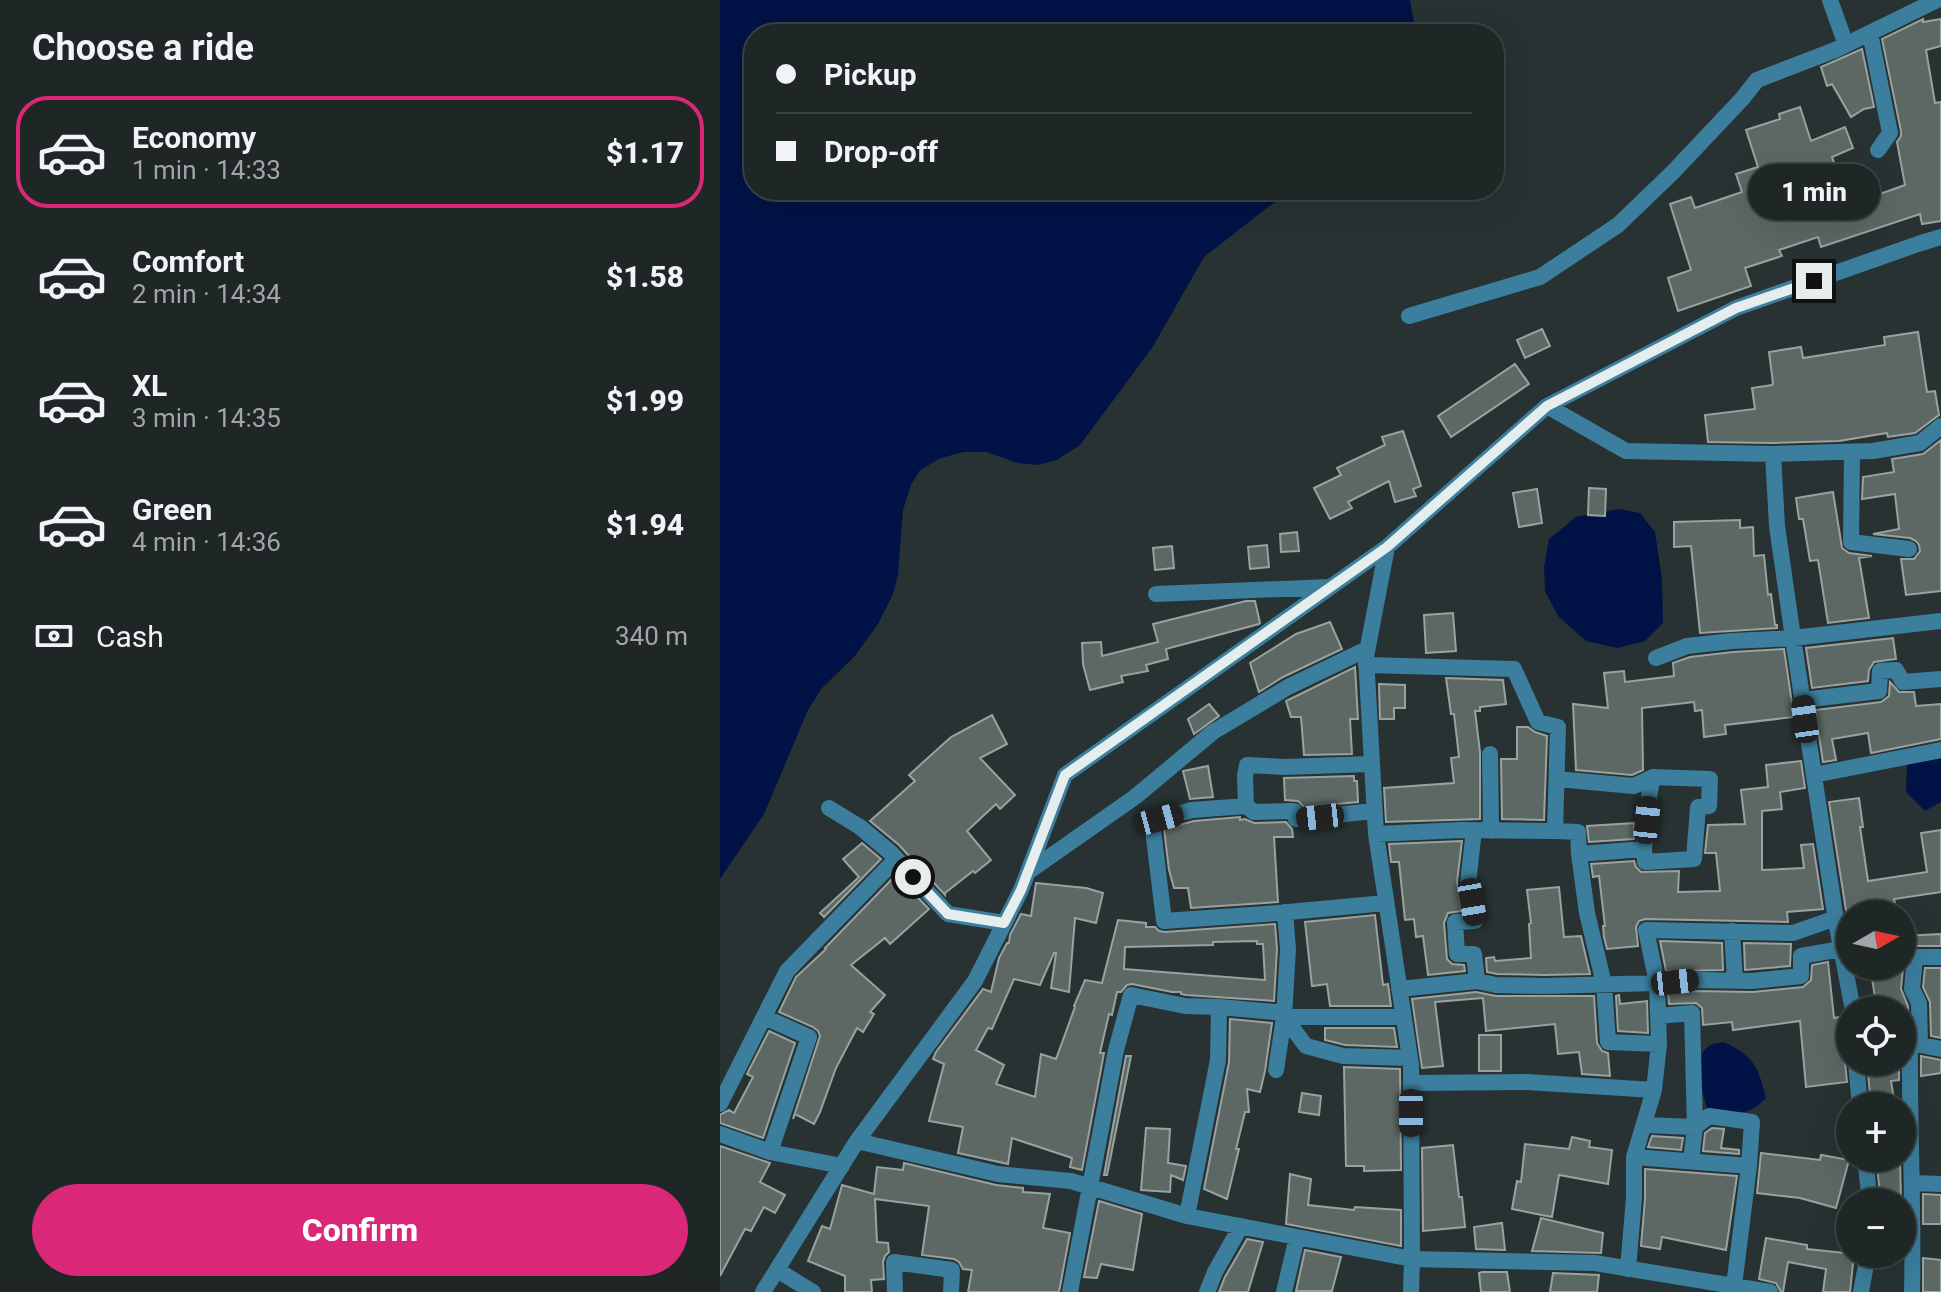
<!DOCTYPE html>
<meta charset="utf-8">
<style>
:root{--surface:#1e2626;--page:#2b3232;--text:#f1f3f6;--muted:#a1a5a7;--line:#3c4343;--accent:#db2777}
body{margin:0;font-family:Roboto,sans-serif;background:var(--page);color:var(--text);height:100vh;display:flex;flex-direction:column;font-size:30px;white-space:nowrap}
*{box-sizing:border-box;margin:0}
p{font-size:26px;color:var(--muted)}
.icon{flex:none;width:44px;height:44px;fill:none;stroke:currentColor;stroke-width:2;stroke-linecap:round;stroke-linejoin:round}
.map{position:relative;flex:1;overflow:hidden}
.drawer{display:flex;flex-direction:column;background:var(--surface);width:720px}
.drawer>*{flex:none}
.guide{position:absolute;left:24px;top:24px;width:760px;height:176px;border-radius:32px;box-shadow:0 8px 32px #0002,0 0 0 2px var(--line);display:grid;align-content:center;height:176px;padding:0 32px;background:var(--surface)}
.needle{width:52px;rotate:81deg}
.fabs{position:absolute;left:1116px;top:900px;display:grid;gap:16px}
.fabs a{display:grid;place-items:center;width:80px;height:80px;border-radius:50%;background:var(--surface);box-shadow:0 8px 32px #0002,0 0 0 2px var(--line);font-size:40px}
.end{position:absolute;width:36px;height:36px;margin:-18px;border:10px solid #e6eded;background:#111;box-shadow:0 0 0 4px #111}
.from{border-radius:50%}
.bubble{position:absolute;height:56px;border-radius:28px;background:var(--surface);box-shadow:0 8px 32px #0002,0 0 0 2px var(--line);font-size:26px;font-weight:800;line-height:56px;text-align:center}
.car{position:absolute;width:24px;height:48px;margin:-24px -12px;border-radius:10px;box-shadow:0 0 6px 2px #0007;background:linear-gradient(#222 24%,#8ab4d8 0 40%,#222 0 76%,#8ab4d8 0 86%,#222 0)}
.guide b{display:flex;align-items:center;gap:28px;height:76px;font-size:30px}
.guide b+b{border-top:2px solid var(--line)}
.guide i{width:20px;height:20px;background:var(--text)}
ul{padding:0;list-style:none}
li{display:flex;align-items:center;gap:24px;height:112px;margin:0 16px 12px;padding:0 16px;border:4px solid transparent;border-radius:32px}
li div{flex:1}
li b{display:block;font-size:30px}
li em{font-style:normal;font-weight:800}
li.on{border-color:var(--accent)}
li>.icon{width:72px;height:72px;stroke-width:1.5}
h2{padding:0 32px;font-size:36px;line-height:96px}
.pay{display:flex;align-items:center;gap:20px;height:88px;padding:0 32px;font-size:30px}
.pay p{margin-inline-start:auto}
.primary-button{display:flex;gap:16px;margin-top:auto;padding:16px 32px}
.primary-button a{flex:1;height:92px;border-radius:48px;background:var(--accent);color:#fff;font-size:32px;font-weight:800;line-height:92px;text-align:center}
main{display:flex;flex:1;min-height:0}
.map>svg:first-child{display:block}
.water{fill:#001246}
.building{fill:#5d6764;stroke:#98a39f;stroke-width:2;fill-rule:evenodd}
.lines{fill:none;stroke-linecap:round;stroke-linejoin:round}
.minor{stroke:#3b7e9e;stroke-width:16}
.route{stroke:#e6eded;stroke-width:10}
</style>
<main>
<section class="drawer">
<h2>Choose a ride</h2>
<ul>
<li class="on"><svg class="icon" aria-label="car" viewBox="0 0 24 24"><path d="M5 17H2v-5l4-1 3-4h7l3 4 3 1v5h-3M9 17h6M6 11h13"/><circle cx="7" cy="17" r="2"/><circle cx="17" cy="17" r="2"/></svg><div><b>Economy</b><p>1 min · 14:33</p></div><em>$1.17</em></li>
<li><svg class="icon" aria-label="car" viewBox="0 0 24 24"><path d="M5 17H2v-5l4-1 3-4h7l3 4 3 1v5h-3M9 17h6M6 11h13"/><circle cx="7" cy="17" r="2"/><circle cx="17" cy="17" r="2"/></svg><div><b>Comfort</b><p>2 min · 14:34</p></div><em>$1.58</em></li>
<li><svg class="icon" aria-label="car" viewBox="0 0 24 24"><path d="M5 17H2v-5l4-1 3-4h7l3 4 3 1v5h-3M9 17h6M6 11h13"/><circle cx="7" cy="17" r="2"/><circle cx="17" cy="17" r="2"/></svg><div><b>XL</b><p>3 min · 14:35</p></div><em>$1.99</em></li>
<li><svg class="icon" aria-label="car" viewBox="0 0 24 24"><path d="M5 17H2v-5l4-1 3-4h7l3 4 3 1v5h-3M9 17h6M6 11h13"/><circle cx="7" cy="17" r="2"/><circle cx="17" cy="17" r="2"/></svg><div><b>Green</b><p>4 min · 14:36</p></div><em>$1.94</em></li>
</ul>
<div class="pay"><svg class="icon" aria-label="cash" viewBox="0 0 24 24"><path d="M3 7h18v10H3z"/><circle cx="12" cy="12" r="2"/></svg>Cash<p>340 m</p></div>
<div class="primary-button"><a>Confirm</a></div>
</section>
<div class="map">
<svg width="1221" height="1292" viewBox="0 0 1221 1292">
<rect width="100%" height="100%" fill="#283232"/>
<path class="water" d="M0,0H690L696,34H34V190H594L556,201L484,257L432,348L360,445L337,460L317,465L298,463L266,452H244L221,458L200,470L191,485L183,510L178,575L173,594L158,624L134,657L102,688L88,710L44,814L0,879Z
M899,509L920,513L935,532L942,579L943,623L925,641L898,648L866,641L838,616L825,591L824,567L829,539L856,517Z
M1221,756V802L1205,811L1186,792L1187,763Z
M1004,1042C1035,1057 1038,1067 1046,1098C1027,1118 1012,1114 987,1108C982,1093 971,1054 991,1045C995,1043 999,1043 1004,1042Z"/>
<path class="building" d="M1203,19V22L1221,19V46L1206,50L1215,103L1221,102V221L1202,224L1200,214L1101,247L1098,237L1059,250L1062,256L1025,268L1031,286L958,311L948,278L971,270L950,204L971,197L975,208L1022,192L1016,174L1038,167L1026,130L1060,119L1059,114L1080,107L1091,141L1125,127L1133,148L1112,157L1129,205L1185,185L1177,142L1181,136V131L1162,39Z
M1142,49L1154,107L1144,109L1131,117L1112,84L1107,86L1101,67Z
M822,329L830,346L805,358L797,340Z
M1198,332L1207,392L1215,391L1219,415L1195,433L1168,437L1167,433L1119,441L1053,443L988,442L985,415L1035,409L1032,388L1052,385L1053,383L1049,352L1081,347L1083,358L1165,345L1164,337Z
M795,364L809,384L731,437L718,416Z
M683,431L701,486L693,489L696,496L675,502L669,481L628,502L632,508L610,519L594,488L621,475L617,468L665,445L662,437Z
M1221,440V591L1186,595L1181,559H1194L1200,551L1199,545L1196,541L1190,538L1153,534L1179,529L1175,494L1142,499L1143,477L1174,472L1172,459L1203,454Z
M869,488L886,489L885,516L868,515Z
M817,489L822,523L799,527L793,493Z
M1113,492L1122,548L1129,553L1152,556L1139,558L1149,618L1108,623L1098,560L1090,561L1083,519H1079L1076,498Z
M1020,520V528L1033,527L1034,556L1044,555L1048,595L1051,594L1055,625H1057V628L980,633L971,546L954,547V522Z
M577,532L579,551L561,552L560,534Z
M547,545L549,567L530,569L528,547Z
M452,546L454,568L435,570L433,548Z
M526,601H535L540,623L539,624L446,649L448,659L426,665L428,671L401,676L403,682L370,690L363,664L362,643L381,642L382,656L438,642L433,624Z
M733,613L736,651L706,653L704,615Z
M610,622L622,649L563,677L539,692L530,663L576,634Z
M1173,638L1176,659L1154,662L1149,670L1148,681L1092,688L1086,648Z
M1064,649L1074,717L1005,725L1006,734L984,737L982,710L975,711L974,702L922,708L923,770L912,775L856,770L853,704L888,708L884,673L904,671L905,682L954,676L953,663L970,657L1013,652Z
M635,667L638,719H630L632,754L584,755L581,717H571L566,701Z
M726,678L783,680L786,704L760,707V711H755L760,752V819L666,822L664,788L734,783L731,758L739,757L734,714H731Z
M1170,682L1179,692H1194L1196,706L1221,704V739L1151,753L1148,733L1112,739L1116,760L1103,762L1095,710L1161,702L1169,696Z
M659,684L685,685V708H674V719H660Z
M489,704L499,716L474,734L468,719Z
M272,715L287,744L260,758L295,795L280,809L276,804L247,831L271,860L255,873L253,871L225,893V895L179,845L150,821L195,781L189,775L231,737Z
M797,727H808L815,732L827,736L824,820L782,819L781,759H797Z
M1081,761L1085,788L1060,792L1062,809L1042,811V870L1084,868L1081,845L1093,844L1103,909L1067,912L1068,922L925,919L919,921L916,927L918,946L887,949L884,937L883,926H885L879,876L873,877L871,864L914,861L916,867L921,872L959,871L958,892L1000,891L996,853H985L988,825L1025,824L1021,790L1048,787L1046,765Z
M488,766L493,797L470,799L463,771Z
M634,776V781H637L638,802L584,807L578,801L565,800L564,778Z
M1139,798L1143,827H1140L1148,881L1207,872L1201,833L1221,830V892L1174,899L1177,914H1130V936L1109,802Z
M520,817V820L525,819L534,823L566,822L572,829L573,837H554L558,902L471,908L468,888H454L449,870L444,829L474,821Z
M914,823V839L869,842L867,826Z
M742,841L737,882L742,911L728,913L724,923L727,959L732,964L744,965L745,971L708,975L703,936L696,937L694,919L685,920L679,862H671L669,844Z
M142,843L161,859L104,917L100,913L139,877L123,859Z
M176,875L209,909L170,944L165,938L131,965L165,995L150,1012L154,1014L143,1032L137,1028L116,1068L100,1112L94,1124L75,1114L73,1119L100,1036L98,1031L93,1027L59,1012L76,977L106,949L105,948Z
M316,883L366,888L383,893L376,923L355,918L349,992L331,988L336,953H334L320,985L294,979L272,1029L268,1028L256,1050L284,1065L276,1084L315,1097L321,1054L336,1059L355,1007L354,1006L365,980L382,983L398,920L426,923V927H435L439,931L445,932L555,924L557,949L554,1001L466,995L461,994V992H452L412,984L407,985L401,992H397L392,1015L389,1014L380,1053H384L362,1170L350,1167L352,1158L292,1138L288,1164L238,1153L243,1127L209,1121L224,1064L213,1059L216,1052L263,989L271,992L279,958L287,943H289L290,935L301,914L311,916ZM537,941V944H543L545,980L404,969L405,947L493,945V942Z
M839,887L844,937L861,936L870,974L824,975L777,974L767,972L766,958L774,957L775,961L811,958L809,924L811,923L807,890Z
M655,915L663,985L668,984L671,1006H610L607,984L592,986L585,922Z
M1221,934V946H1182V936Z
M940,941L1002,943L1003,970L946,971Z
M1024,943L1071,944L1070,966L1025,970Z
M1108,962L1114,1018L1124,1016L1130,1020V1053L1125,1062L1127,1082L1086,1087L1080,1021L1013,1030L1012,1022L983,1025L982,1008L976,1003L949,1004L948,993L974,991L1033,992L1083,987L1091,980L1092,965Z
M1150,966H1176L1183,968L1181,989L1188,1006L1189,1032L1182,1036V1010H1157Z
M1205,968H1221V1038L1211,1036L1210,1002L1203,987Z
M756,992L776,996H874L877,1043L882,1051L888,1053L890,1076L862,1074L859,1052L838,1054L835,1024L766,1031L763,998L715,1002L723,1066L702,1068L692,999Z
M899,995L900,1004L927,1001L928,1033L898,1031L896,996Z
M510,1019L552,1023L545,1071L540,1092L527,1089L529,1112H525L516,1149H519L507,1199L484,1189L509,1062Z
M605,1028H674L677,1047L625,1045L605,1040Z
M49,1031L75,1043L43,1138L0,1123V1115L9,1110L14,1113L33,1077L27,1074Z
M759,1035H781V1071H759Z
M406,1056H411L387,1175H384Z
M1201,1056L1221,1060V1073L1201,1076Z
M1147,1062H1179V1080L1171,1081L1175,1106H1151Z
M624,1067L680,1069L681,1170L644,1171V1166H626Z
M582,1093L601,1096L599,1115L579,1112Z
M426,1128L450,1129L448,1163L466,1166L463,1180L451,1175L450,1192L421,1190Z
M992,1128L1004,1129L1001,1148L1019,1150V1154L983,1151L985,1133Z
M932,1136L963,1138L961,1150L928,1147Z
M852,1137L870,1141L869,1147L892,1150L888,1184L839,1175L832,1217L792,1209L797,1181L801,1182L805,1144L849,1149Z
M733,1145L739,1197H742L745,1227L703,1231L702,1148Z
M0,1146L50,1163L40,1182L65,1195L55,1213L44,1207L31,1231L25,1229L0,1276Z
M1041,1153L1100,1160L1101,1155L1129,1160L1116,1208L1080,1198L1037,1193Z
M1156,1158H1180L1181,1202H1161Z
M184,1163L276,1185L303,1188V1192L330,1194L323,1228L350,1233L339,1292H248L252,1270L243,1269L239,1262L234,1259L202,1255L209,1206L155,1199L157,1242L168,1243L169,1252L165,1256L163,1262L164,1279L151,1280L152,1292H125V1276L88,1261L102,1226L110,1229L122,1185L154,1194L157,1167L183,1170Z
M925,1169L1017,1176L1006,1250L942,1237L940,1249L921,1246L925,1199Z
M570,1174L591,1179L588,1205L634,1210L635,1207L681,1210V1246L566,1224Z
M1203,1194L1221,1195V1224H1203Z
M379,1201L422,1214L413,1270L381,1264L377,1278L364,1277Z
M821,1218L883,1233L881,1253L812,1251Z
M782,1223L785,1250L756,1249L754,1227Z
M1046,1238L1087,1245V1249L1134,1254L1130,1292H1103L1106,1269L1068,1262L1063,1292H1061L1056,1283L1039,1279Z
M527,1239L543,1242L528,1292H499L505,1277Z
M585,1250L621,1257L612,1291H576Z
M1203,1258L1221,1260V1292H1203Z
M762,1272H787L790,1292H761L759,1273Z
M833,1273L879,1275L877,1292H830Z"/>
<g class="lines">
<path class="minor" d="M1110,0L1126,45
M1150,33L1170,133L1158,150
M689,316L820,277L898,225L953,172L1022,99L1037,80L1115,50L1217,0
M827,406L906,451L1053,454L1153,451L1200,443L1221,426
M1132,452L1131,542L1189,549
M1053,454L1057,526L1073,638L1117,927L1133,1010
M667,547L646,657L656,834L691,1065L692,1259L691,1292
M436,594L609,587
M936,658L967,646L1012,641L1073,638L1221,621
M646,665L794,669L818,722L838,727L835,831L858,832L859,854L867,913L884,984L888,1042L939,1044
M1082,700L1159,691L1160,671L1176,670L1183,682L1221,679
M770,754L771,831
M651,764L564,767L527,765L525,776L526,806L472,810L432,821L444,921L558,913L665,903
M1094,775L1221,750
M837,779L914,786L933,777L990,779L989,806L978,807L974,859L925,862L924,849L859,854
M526,806L534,812L574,811L576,819L654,811
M109,808L140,827L171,853L228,914L284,923
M754,830L748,883L755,921L735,922L737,954H754L757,981
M656,834L741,830L835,831
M924,849L930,790L933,777
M308,872L415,797L493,732L568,687L647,649
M565,912L568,949L564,1017H683
M1012,931L1015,980
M1182,957H1195L1192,989L1199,1003L1200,1045
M1195,957H1221
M679,989L757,981L776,985L824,986L937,983L926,930L1073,933L1116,918
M938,1016L972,1013L975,1127L971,1161
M44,1017L89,1037L50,1152
M564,1017L586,1046L623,1056L690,1058
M1136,1062L1140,1106
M556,1070L564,1017
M691,1083L807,1082L934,1090L914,1157V1198L908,1269
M934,1090L939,1044L937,983L974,980L1032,981L1081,976V956L1121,949
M0,1104L67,971L176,859
M924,1125L975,1127L989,1116L1032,1122L1029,1166
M0,1134L50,1152L122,1166
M137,1141L278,1174L351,1181L467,1216L692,1259L875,1263L1050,1292
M914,1157L1029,1166L1014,1286
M1145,1158L1150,1202
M1193,1183L1221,1184
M467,1216L498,1060L499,1007L565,1013
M57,1270L93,1292
M43,1292L137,1141L255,981L301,890L345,775L667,547L827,406L1016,308L1198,244L1221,237
M175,1292L174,1262L232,1270L231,1292
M350,1292L396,1050L411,995L465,1006L499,1007
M487,1292L495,1272L521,1226
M564,1292L577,1237
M1141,1292L1148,1254
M1192,1292C1194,1209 1189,1126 1190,1043L1221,1049"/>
</g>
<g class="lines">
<path class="route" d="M193,877L228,914L284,923L301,890L345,775L667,547L827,406L1016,308L1094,281"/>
</g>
</svg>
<div class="fabs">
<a><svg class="needle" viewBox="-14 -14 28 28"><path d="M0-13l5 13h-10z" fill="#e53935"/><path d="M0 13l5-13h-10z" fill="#a1a5a7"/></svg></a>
<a><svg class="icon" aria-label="locate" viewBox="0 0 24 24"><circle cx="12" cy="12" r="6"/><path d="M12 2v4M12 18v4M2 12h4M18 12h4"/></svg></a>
<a>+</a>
<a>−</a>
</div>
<i class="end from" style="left:193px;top:877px"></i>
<i class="end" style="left:1094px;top:281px"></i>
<div class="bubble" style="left:1028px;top:164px;width:132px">1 min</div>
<i class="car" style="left:1085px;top:719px;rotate:352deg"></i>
<i class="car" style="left:600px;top:817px;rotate:264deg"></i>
<i class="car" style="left:440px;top:819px;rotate:75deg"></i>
<i class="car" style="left:927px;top:820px;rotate:6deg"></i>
<i class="car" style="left:752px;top:902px;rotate:170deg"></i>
<i class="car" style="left:955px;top:982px;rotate:84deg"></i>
<i class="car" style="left:691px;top:1113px;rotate:180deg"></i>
<div class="guide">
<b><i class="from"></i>Pickup</b>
<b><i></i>Drop-off</b>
</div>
</div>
</main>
